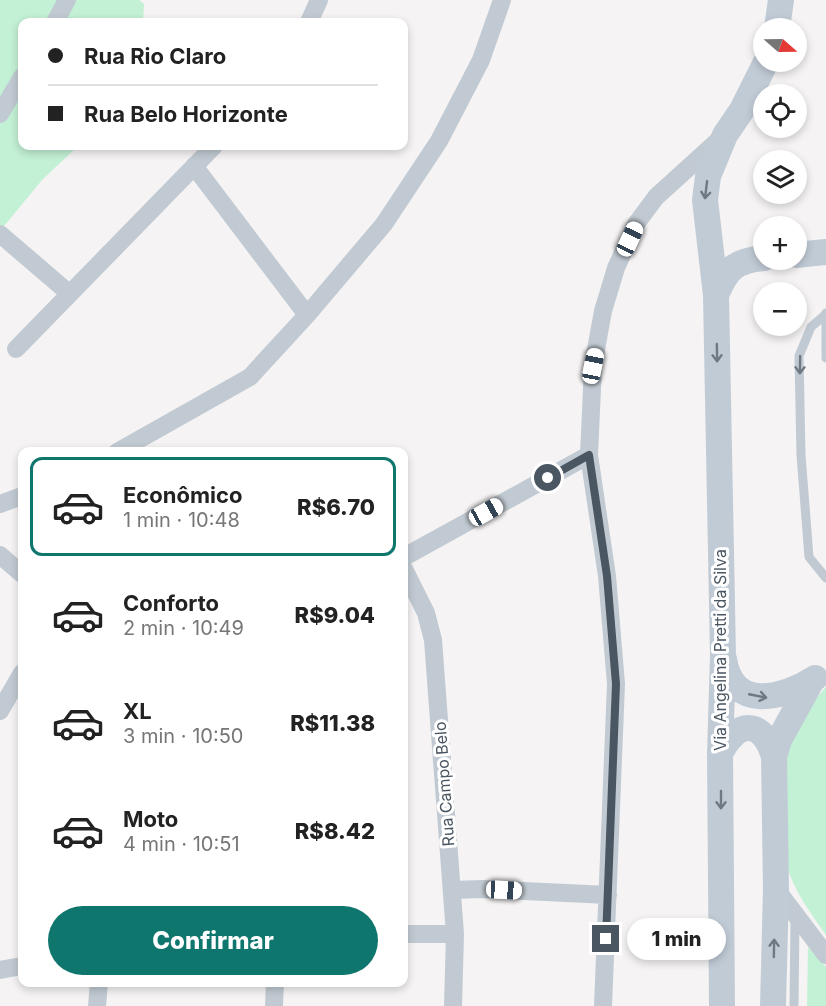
<!DOCTYPE html>
<html lang="pt">
<meta charset="utf-8">
<style>
:root{--surface:#fff;--page:#f6f6f6;--text:#222;--muted:#767676;--line:#e0e0e0;--accent:#0f766e}
body{margin:0;font-family:Inter,sans-serif;background:var(--page);color:var(--text);height:100vh;display:flex;flex-direction:column;font-size:22px;white-space:nowrap}
*{box-sizing:border-box;margin:0}
p{font-size:20px;color:var(--muted)}
.icon{flex:none;width:33px;height:33px;fill:none;stroke:currentColor;stroke-width:2;stroke-linecap:round;stroke-linejoin:round}
.map{position:relative;flex:1;overflow:hidden}
.panel{position:absolute;left:18px;top:447px;width:390px;height:540px;display:flex;flex-direction:column;background:var(--surface);border-radius:12px;box-shadow:0 3px 9px #0003}
.panel>*{flex:none}
.guide{position:absolute;left:18px;top:18px;width:390px;height:132px;border-radius:12px;box-shadow:0 3px 9px #0003;display:grid;align-content:center;height:132px;padding:0 30px;background:var(--surface)}
.needle{width:39px;rotate:110deg}
.tools{position:absolute;left:753px;top:18px;display:grid;gap:12px}
.tools a{display:grid;place-items:center;width:54px;height:54px;border-radius:50%;background:var(--surface);box-shadow:0 3px 9px #0003;font-size:30px}
.end{position:absolute;width:27px;height:27px;margin:-14px;border:8px solid #4a5661;background:#fff;box-shadow:0 0 0 3px #fff}
.from{border-radius:50%}
.bubble{position:absolute;height:42px;border-radius:21px;background:var(--surface);box-shadow:0 3px 9px #0003;font-size:20px;font-weight:800;line-height:42px;text-align:center}
.car{position:absolute;width:18px;height:36px;margin:-18px -9px;border-radius:8px;box-shadow:0 0 4px 2px #0007;background:linear-gradient(#fff 24%,#345 0 40%,#fff 0 76%,#345 0 86%,#fff 0)}
.guide b{display:flex;align-items:center;gap:21px;height:57px;font-size:22px}
.guide b+b{border-top:2px solid var(--line)}
.guide i{width:15px;height:15px;background:var(--text)}
ul{padding:10px 0 0;list-style:none}
li{display:flex;align-items:center;gap:18px;height:99px;margin:0 12px 9px;padding:0 18px;border:3px solid transparent;border-radius:12px}
li div{flex:1}
li b{display:block;font-size:22px}
li em{font-style:normal;font-weight:800}
li.selected{border-color:var(--accent)}
li>.icon{width:54px;height:54px;stroke-width:1.5}
.button{display:flex;gap:12px;margin-top:auto;padding:12px 30px}
.button a{flex:1;height:69px;border-radius:36px;background:var(--accent);color:#fff;font-size:24px;font-weight:800;line-height:69px;text-align:center}
.map>svg:first-child{display:block}
.green{fill:#c3f1d5}
.lines{fill:none;stroke-linecap:round;stroke-linejoin:round}
.lane{stroke:#c1cad2;stroke-width:9}
.street{stroke:#c1cad2;stroke-width:18}
.secondary{stroke:#c1cbd6;stroke-width:26}
.oneway{stroke:#6e7984}
.oneway2{stroke:#6e7983}
.route{stroke:#4a5661;stroke-width:8}
.labels{text-anchor:middle;dominant-baseline:central;stroke-width:6;stroke-linejoin:round;paint-order:stroke}
.street-label{font-size:16px;fill:#4a5661;stroke:#fff}
</style>
<div class="map">
<svg width="826" height="1006" viewBox="0 0 826 1006">
<rect width="100%" height="100%" fill="#f5f3f3"/>
<path class="green" d="M0,0H139L144,4L143,22H22V146H78L42,180L0,231Z
M826,687V935C811,914 795,892 787,867L785,761L791,742L815,700Z
M808,947L826,967V1006H807Z"/>
<g class="lines">
<path class="lane" d="M826,313V358
M825,315L811,327L799,356L801,455L809,557L826,578
M794,1006L795,918"/>
<path class="street" d="M55,22L67,0
M309,22L319,0
M0,114L22,77
M194,166L307,315
M0,234L70,294
M16,349L214,146
M117,452L250,377L307,315L384,224L439,141L481,60L502,0
M0,504L22,496
M0,555L22,574
M404,557L589,455
M404,569L426,613L433,640L455,934L453,1006
M0,711L22,673
M776,889L826,955
M452,890L483,889L608,895
M404,934H455
M0,970L22,966
M97,1006L99,982
M274,1006L275,982
M603,1006L616,684L607,576L589,455L593,366L603,311L616,268L636,224L656,197L721,138"/>
<path class="secondary" d="M777,28L781,0
M796,255L826,252
M716,295C727,269 734,261 764,258
M724,659C732,712 783,699 815,678
M720,754C736,720 763,718 774,757
M722,1006L720,754L723,656L716,295L705,200L708,176L725,135L742,110L766,62
M773,1006L776,889L774,757L779,740L812,680"/>
</g>
<defs><path id="oneway-shaft" d="M-6 0H5M1.5-3L5.5 0L1.5 3" fill="none" stroke-width="1.6" stroke-linecap="round" stroke-linejoin="round" transform="scale(1.5)"/></defs>
<g class="oneway">
<use href="#oneway-shaft" transform="translate(706 190) rotate(97)"/>
<use href="#oneway-shaft" transform="translate(717 353) rotate(89)"/>
<use href="#oneway-shaft" transform="translate(758 696) rotate(11)"/>
<use href="#oneway-shaft" transform="translate(721 800) rotate(90)"/>
<use href="#oneway-shaft" transform="translate(774 948) rotate(-89)"/>
</g>
<use class="oneway2" href="#oneway-shaft" transform="translate(800 365) rotate(91)"/>
<g class="lines">
<path class="route" d="M548,478L589,455L607,576L616,684L606,939"/>
</g>
<g class="labels">
<g class="street-label">
<text transform="translate(720 650) rotate(-90)">Via Angelina Pretti da Silva</text>
<text transform="translate(444 784) rotate(-94)">Rua Campo Belo</text>
</g>
</g>
</svg>
<div class="tools">
<a><svg class="needle" viewBox="-14 -14 28 28"><path d="M0-13l5 13h-10z" fill="#e53935"/><path d="M0 13l5-13h-10z" fill="#767676"/></svg></a>
<a><svg class="icon" aria-label="locate" viewBox="0 0 24 24"><circle cx="12" cy="12" r="6"/><path d="M12 2v4M12 18v4M2 12h4M18 12h4"/></svg></a>
<a><svg class="icon" aria-label="layers" viewBox="0 0 24 24"><path d="M12 4l9 5-9 5-9-5zM3 14l9 5 9-5"/></svg></a>
<a>+</a>
<a>−</a>
</div>
<i class="end from" style="left:548px;top:478px"></i>
<i class="end" style="left:606px;top:939px"></i>
<div class="bubble" style="left:627px;top:918px;width:99px">1 min</div>
<i class="car" style="left:630px;top:239px;rotate:25deg"></i>
<i class="car" style="left:593px;top:366px;rotate:11deg"></i>
<i class="car" style="left:486px;top:512px;rotate:61deg"></i>
<i class="car" style="left:504px;top:890px;rotate:93deg"></i>
<div class="guide">
<b><i class="from"></i>Rua Rio Claro</b>
<b><i></i>Rua Belo Horizonte</b>
</div>
<section class="panel">
<ul>
<li class="selected"><svg class="icon" aria-label="car" viewBox="0 0 24 24"><path d="M5 17H2v-5l4-1 3-4h7l3 4 3 1v5h-3M9 17h6M6 11h13"/><circle cx="7" cy="17" r="2"/><circle cx="17" cy="17" r="2"/></svg><div><b>Econômico</b><p>1 min · 10:48</p></div><em>R$6.70</em></li>
<li><svg class="icon" aria-label="car" viewBox="0 0 24 24"><path d="M5 17H2v-5l4-1 3-4h7l3 4 3 1v5h-3M9 17h6M6 11h13"/><circle cx="7" cy="17" r="2"/><circle cx="17" cy="17" r="2"/></svg><div><b>Conforto</b><p>2 min · 10:49</p></div><em>R$9.04</em></li>
<li><svg class="icon" aria-label="car" viewBox="0 0 24 24"><path d="M5 17H2v-5l4-1 3-4h7l3 4 3 1v5h-3M9 17h6M6 11h13"/><circle cx="7" cy="17" r="2"/><circle cx="17" cy="17" r="2"/></svg><div><b>XL</b><p>3 min · 10:50</p></div><em>R$11.38</em></li>
<li><svg class="icon" aria-label="car" viewBox="0 0 24 24"><path d="M5 17H2v-5l4-1 3-4h7l3 4 3 1v5h-3M9 17h6M6 11h13"/><circle cx="7" cy="17" r="2"/><circle cx="17" cy="17" r="2"/></svg><div><b>Moto</b><p>4 min · 10:51</p></div><em>R$8.42</em></li>
</ul>
<div class="button"><a>Confirmar</a></div>
</section>
</div>
